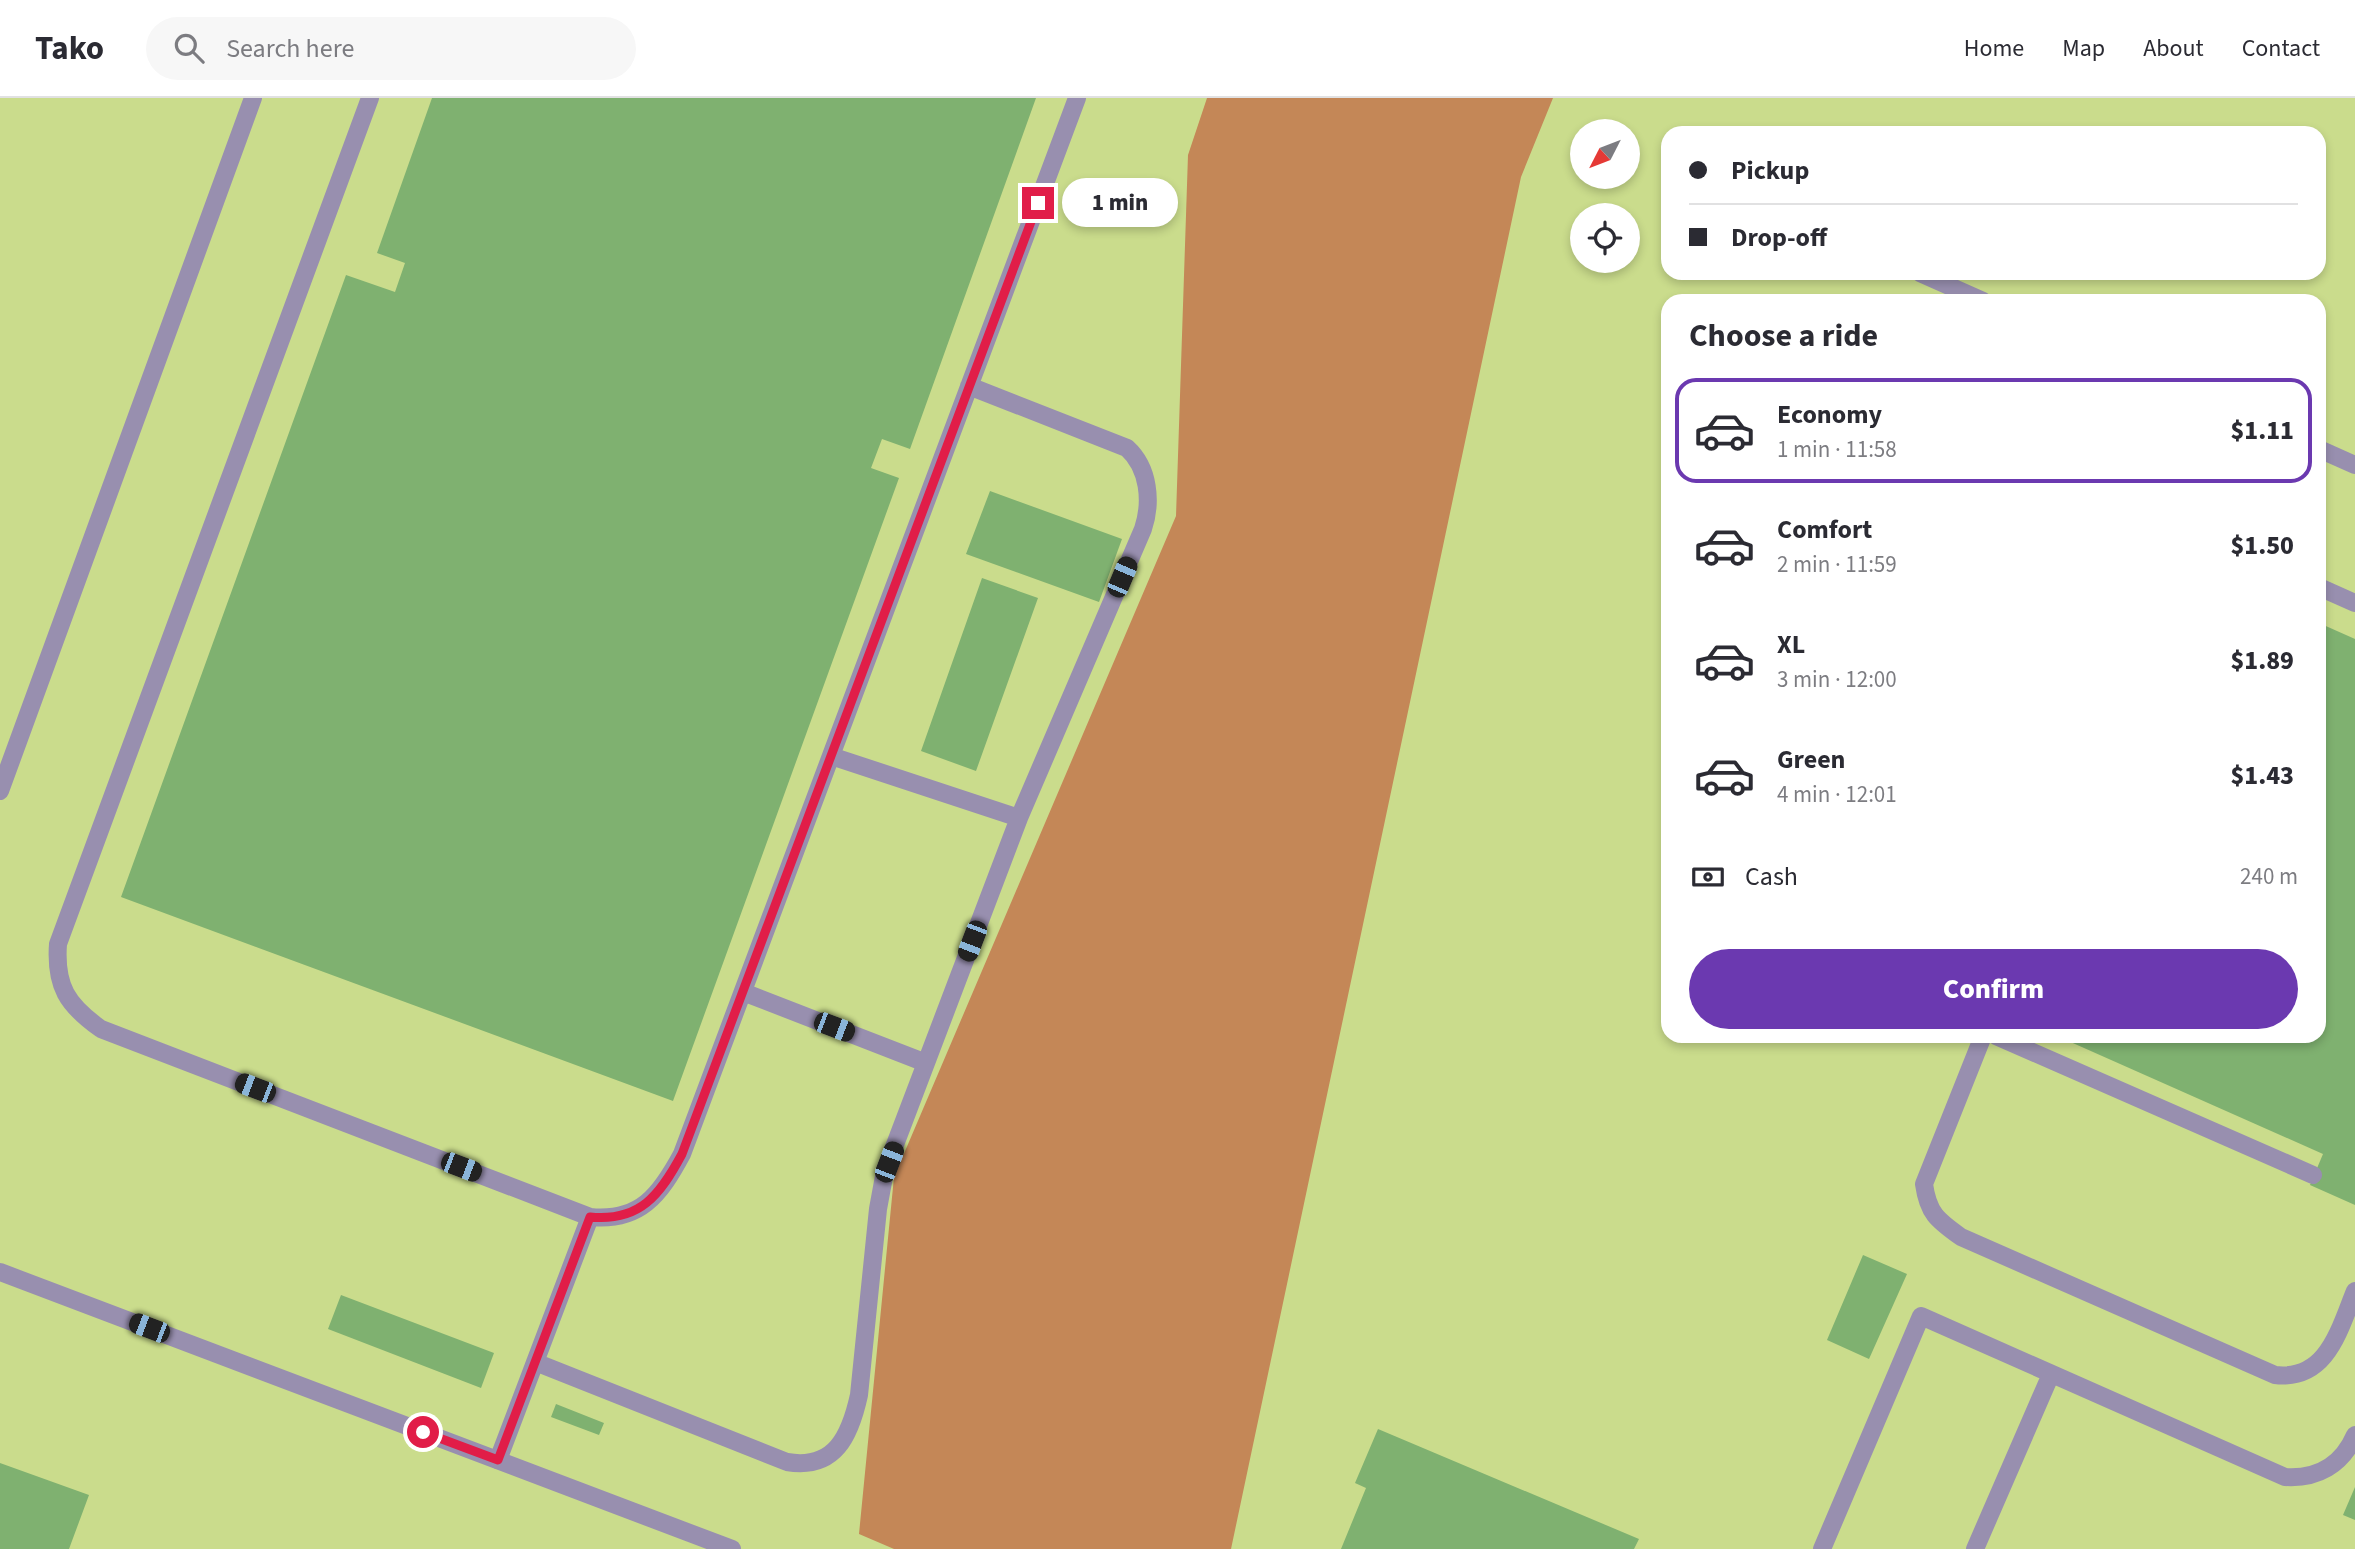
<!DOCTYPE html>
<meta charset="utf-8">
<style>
:root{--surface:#fff;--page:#f7f7f7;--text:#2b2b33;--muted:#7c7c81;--line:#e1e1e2;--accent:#6b39b0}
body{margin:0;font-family:"Source Sans 3",sans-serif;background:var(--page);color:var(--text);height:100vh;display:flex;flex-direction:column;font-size:26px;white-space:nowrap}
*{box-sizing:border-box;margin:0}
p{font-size:23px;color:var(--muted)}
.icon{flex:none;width:38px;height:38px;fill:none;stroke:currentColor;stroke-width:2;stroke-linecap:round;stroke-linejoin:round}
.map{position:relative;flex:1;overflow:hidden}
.details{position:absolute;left:1661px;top:196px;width:665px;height:749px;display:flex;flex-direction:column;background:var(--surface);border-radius:21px;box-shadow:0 4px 10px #0003}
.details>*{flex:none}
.hud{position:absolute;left:1661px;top:28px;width:665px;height:154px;border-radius:21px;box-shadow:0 4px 10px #0003;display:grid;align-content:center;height:154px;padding:0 28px;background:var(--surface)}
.needle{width:46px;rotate:228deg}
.buttons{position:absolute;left:1570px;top:21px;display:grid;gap:14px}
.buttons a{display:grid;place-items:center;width:70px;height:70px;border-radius:50%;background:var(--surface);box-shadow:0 4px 10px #0003;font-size:35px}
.end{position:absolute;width:32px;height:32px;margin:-16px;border:9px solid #e11d48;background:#fff;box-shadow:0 0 0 4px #fff}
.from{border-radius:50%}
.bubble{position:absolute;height:49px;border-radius:24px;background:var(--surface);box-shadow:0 4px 10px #0003;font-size:23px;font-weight:800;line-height:49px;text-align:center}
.car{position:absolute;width:21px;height:42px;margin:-21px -10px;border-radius:9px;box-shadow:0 0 5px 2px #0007;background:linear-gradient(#222 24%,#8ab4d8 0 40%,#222 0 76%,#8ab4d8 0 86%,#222 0)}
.hud b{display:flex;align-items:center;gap:24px;height:66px;font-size:26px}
.hud b+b{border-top:2px solid var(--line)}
.hud i{width:18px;height:18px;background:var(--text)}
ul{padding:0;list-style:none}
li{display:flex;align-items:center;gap:21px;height:105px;margin:0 14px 10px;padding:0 14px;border:4px solid transparent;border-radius:21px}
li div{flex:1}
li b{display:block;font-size:26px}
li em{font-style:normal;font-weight:800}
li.selected{border-color:var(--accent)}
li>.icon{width:63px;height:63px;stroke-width:1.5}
h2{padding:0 28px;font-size:32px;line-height:84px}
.pay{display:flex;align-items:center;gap:18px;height:77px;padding:0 28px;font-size:26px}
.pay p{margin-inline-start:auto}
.primary-button{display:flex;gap:14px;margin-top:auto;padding:14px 28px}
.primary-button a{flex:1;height:80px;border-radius:42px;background:var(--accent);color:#fff;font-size:28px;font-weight:800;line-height:80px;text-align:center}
header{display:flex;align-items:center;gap:42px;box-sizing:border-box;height:98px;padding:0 35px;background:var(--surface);border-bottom:2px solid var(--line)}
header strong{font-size:33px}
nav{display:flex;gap:38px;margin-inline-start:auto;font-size:24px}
.search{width:490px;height:63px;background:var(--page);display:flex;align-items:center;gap:18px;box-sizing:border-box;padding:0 24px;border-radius:38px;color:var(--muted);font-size:26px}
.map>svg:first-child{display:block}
.forest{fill:#c48757}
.building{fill:#7fb170}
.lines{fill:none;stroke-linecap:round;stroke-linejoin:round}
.lane{stroke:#988faf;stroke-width:18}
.street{stroke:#988faf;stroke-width:18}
.route{stroke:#e11d48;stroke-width:9}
</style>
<header>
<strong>Tako</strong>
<div class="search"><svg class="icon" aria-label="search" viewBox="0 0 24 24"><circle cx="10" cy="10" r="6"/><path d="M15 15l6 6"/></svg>Search here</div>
<nav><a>Home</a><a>Map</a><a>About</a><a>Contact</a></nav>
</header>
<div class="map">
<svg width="2355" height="1451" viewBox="0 0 2355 1451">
<rect width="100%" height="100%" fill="#cadc8c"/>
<path class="forest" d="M1207,0H1553L1521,79L1231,1451H894L859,1436L894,1079L1176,418L1188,57Z"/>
<path class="building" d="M432,0H1036L910,351L882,341L871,370L899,380L673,1003L121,799L346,177L395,194L405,165L377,155Z
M990,393L1122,441L1099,504L966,456Z
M982,480L1038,500L976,673L921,653Z
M2319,525L2355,541V1107L2310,1087L2323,1056L2057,938H2319Z
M1863,1157L1907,1176L1869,1261L1827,1242Z
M341,1197L494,1255L481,1290L328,1231Z
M556,1306L604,1325L599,1337L551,1319Z
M1378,1331L1639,1441L1634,1451H1341L1366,1390L1355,1385Z
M0,1365L89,1397L69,1451H0Z
M2355,1389V1422L2343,1417Z"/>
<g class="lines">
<path class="lane" d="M370,0L58,846C55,888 67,907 101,931L590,1119C640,1124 660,1097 682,1056L1077,0
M2319,489L2355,505
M831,658L1019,720
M743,894L926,965
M1983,938L1924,1086C1928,1115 1937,1122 1961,1139L2275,1277C2327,1283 2339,1232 2355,1193
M1996,938L2313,1077
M535,1264L787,1364C835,1372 850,1338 859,1297L878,1111L885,1073L1019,720L1143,431C1152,404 1149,370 1127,350L969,288
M498,1362L590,1119
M1822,1451L1921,1218L2285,1379C2317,1381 2342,1367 2355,1337
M1975,1451L2051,1276"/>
<path class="street" d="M1920,175L1983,203
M2319,351L2355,367
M0,693L253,0
M0,1174L732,1451"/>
</g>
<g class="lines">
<path class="route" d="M423,1334L498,1362L590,1119C640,1124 660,1097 682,1056L1038,105"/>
</g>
</svg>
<div class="buttons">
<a><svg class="needle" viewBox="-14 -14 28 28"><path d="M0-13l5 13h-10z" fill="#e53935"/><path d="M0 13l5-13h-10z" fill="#7c7c81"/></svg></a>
<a><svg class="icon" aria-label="locate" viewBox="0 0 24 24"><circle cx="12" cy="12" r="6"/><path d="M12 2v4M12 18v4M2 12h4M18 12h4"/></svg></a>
</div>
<i class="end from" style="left:423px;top:1334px"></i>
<i class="end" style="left:1038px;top:105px"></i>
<div class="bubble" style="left:1062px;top:80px;width:116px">1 min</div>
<i class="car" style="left:1122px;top:479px;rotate:23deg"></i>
<i class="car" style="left:972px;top:843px;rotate:201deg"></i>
<i class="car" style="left:834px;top:929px;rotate:111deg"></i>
<i class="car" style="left:255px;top:990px;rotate:291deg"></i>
<i class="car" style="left:889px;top:1064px;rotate:21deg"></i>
<i class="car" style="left:461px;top:1069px;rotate:111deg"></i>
<i class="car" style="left:149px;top:1230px;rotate:291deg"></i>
<div class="hud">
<b><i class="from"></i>Pickup</b>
<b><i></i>Drop-off</b>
</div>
<section class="details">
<h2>Choose a ride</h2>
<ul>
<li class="selected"><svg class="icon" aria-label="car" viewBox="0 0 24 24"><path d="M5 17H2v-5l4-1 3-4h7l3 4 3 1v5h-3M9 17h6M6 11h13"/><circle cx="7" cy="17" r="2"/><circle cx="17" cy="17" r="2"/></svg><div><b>Economy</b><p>1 min · 11:58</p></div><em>$1.11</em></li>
<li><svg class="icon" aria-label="car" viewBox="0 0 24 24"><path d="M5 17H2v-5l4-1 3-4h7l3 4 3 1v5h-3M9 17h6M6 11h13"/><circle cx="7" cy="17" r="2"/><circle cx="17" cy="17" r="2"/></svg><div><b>Comfort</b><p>2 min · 11:59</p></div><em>$1.50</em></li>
<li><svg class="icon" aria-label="car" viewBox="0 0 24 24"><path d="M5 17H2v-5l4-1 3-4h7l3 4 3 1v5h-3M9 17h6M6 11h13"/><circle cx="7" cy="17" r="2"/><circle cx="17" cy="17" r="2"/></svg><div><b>XL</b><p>3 min · 12:00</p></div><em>$1.89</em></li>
<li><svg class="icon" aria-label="car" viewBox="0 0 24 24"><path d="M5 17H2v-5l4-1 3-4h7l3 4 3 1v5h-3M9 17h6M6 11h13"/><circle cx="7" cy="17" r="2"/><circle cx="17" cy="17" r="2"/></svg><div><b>Green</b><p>4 min · 12:01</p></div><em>$1.43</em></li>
</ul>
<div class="pay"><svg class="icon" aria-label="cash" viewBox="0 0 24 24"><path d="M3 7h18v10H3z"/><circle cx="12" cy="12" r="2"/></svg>Cash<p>240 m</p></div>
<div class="primary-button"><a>Confirm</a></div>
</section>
</div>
